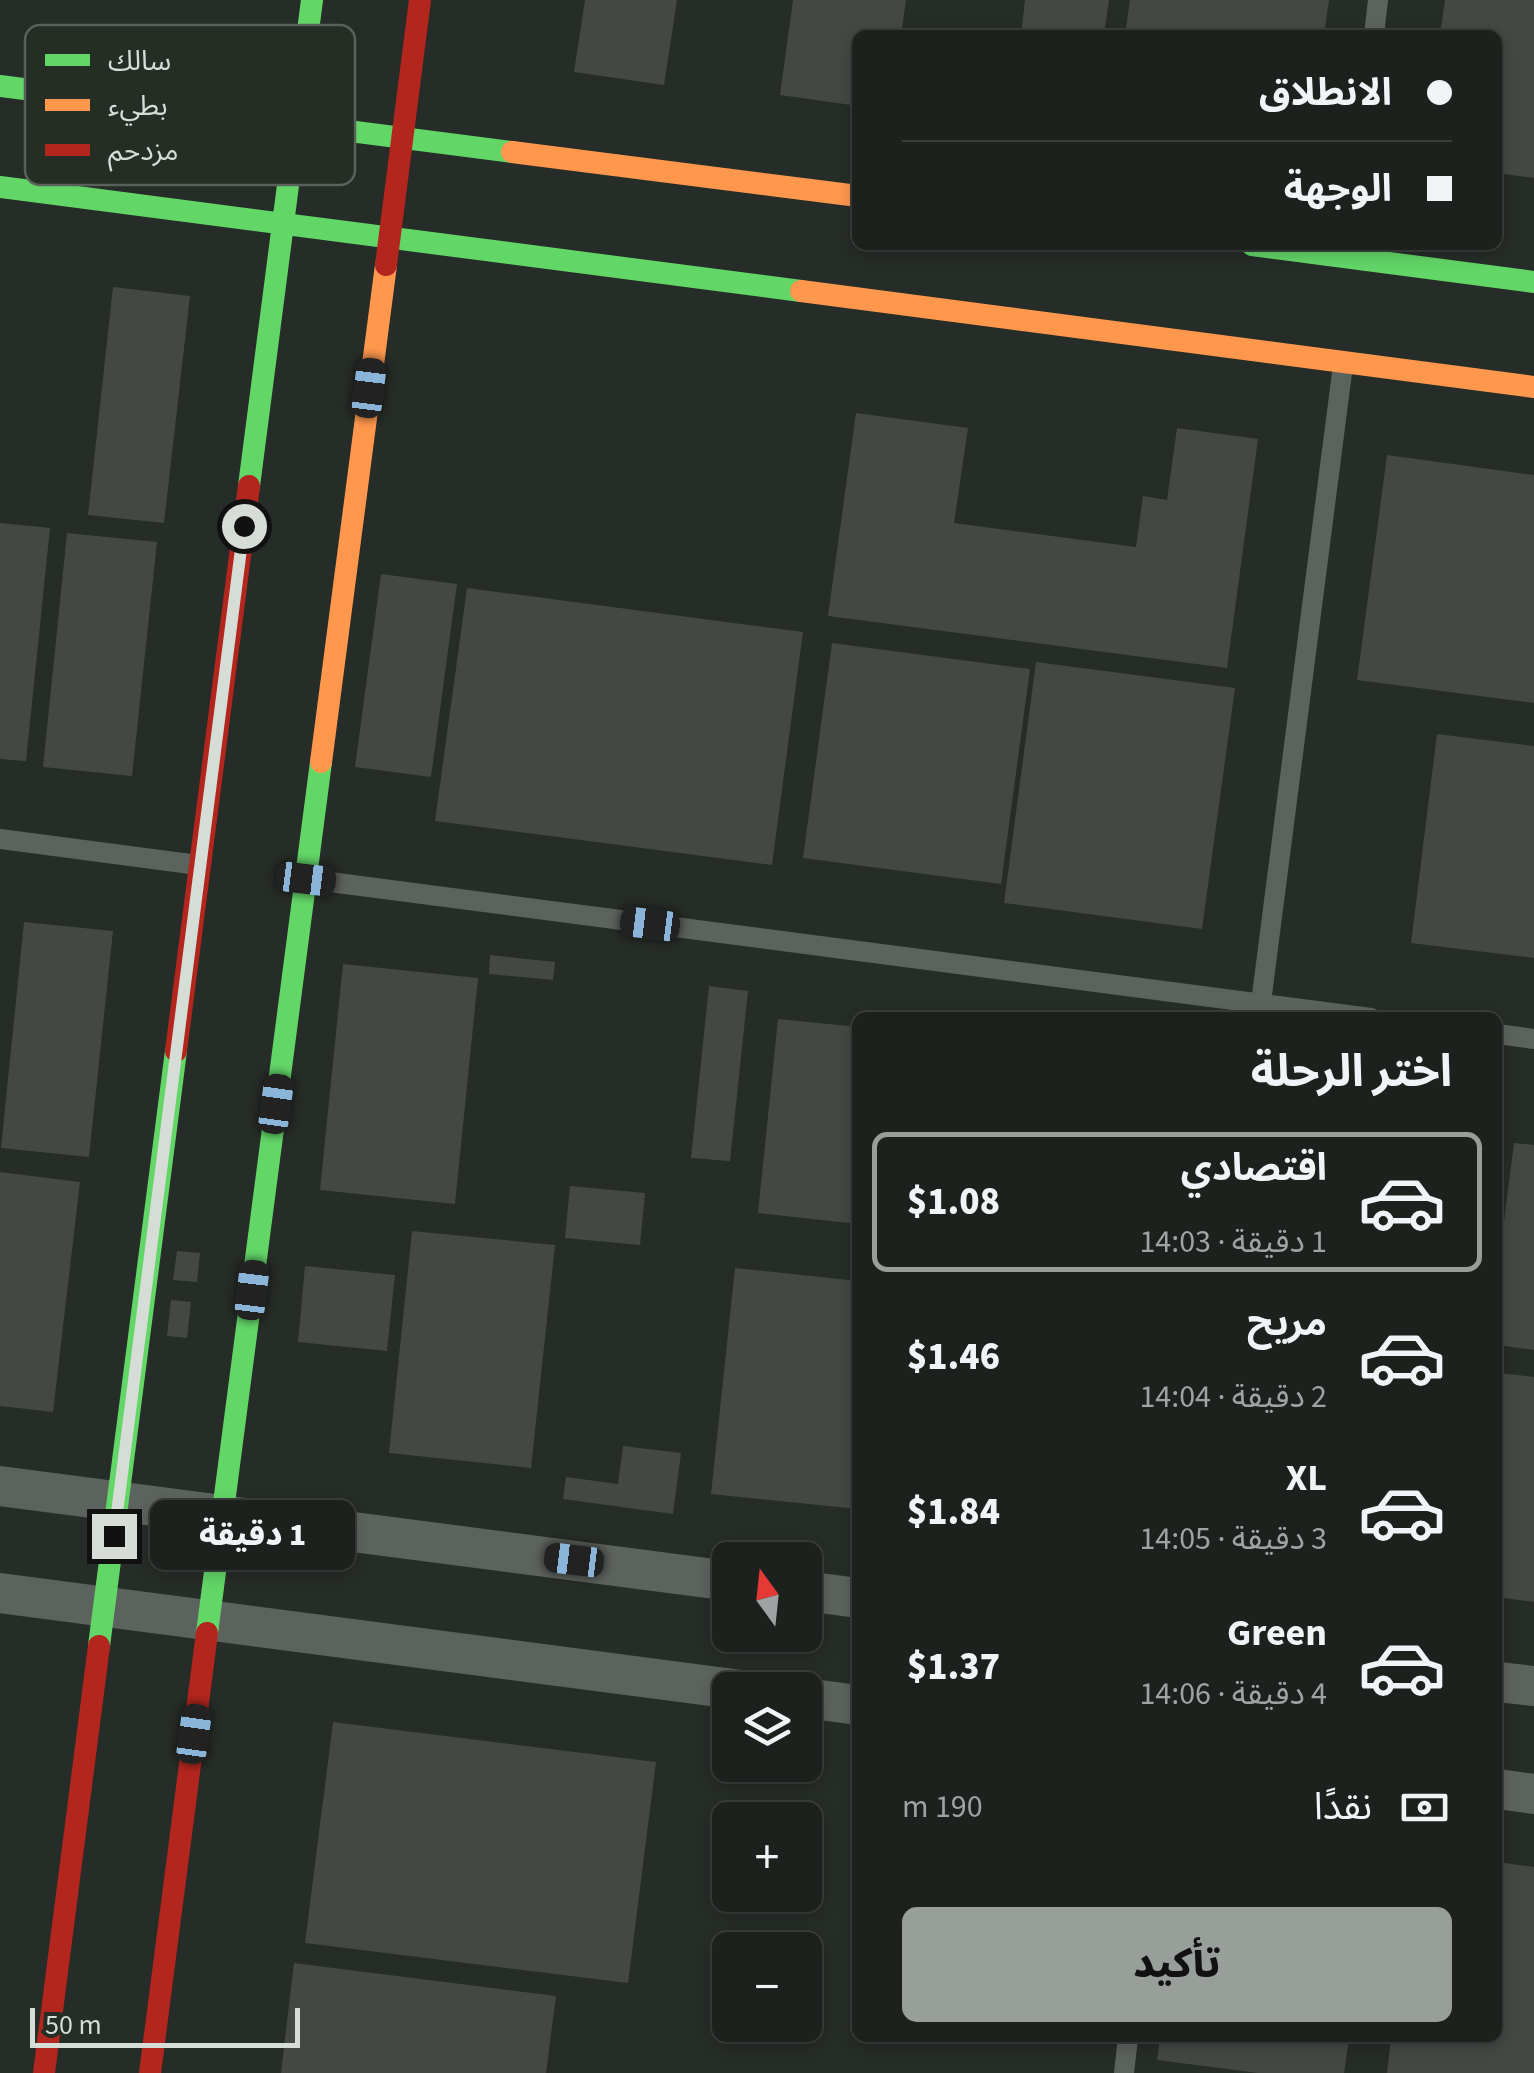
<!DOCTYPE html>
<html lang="ar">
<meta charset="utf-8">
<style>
:root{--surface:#1c211d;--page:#252926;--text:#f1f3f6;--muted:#a0a3a4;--line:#3a3e3b;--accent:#989e99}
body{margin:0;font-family:"Source Sans 3","Noto Sans Arabic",sans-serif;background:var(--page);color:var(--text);direction:rtl;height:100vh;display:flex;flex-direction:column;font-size:38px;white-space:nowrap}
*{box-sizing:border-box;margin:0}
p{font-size:32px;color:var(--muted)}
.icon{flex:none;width:55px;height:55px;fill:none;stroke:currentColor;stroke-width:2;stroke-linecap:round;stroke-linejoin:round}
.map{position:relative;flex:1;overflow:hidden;direction:ltr}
.side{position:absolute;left:852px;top:1012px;width:650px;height:1030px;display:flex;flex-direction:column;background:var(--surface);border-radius:15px;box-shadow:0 5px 15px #0003,0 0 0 2px var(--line);direction:rtl}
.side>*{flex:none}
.top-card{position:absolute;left:852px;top:30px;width:650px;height:220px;border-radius:15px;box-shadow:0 5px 15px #0003,0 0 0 2px var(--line);direction:rtl;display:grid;align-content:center;height:220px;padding:0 50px;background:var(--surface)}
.needle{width:65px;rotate:345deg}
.controls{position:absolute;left:712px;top:1542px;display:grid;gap:20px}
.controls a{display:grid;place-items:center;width:110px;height:110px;border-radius:15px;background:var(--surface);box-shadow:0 5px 15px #0003,0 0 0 2px var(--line);font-size:50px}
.scale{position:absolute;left:30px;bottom:25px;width:270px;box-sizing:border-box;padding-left:10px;border:5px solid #d6dcd6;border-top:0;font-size:28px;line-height:35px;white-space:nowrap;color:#d6dcd6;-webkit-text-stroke:8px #242e25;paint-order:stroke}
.end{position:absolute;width:45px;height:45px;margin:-22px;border:12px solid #d6dcd6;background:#111;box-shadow:0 0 0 5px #111}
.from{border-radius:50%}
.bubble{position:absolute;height:70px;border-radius:15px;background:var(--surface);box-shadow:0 5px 15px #0003,0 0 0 2px var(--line);font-size:32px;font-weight:800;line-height:70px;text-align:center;direction:rtl}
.car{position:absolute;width:30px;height:60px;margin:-30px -15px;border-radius:12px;box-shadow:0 0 8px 2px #0007;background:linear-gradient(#222 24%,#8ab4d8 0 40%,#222 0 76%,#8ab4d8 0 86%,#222 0)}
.top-card b{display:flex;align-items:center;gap:35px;height:95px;font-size:38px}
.top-card b+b{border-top:2px solid var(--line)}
.top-card i{width:25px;height:25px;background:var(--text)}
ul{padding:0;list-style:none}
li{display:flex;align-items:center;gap:30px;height:140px;margin:0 20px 15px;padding:0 30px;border:5px solid transparent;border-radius:15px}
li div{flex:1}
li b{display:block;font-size:38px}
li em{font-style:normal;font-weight:800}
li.on{border-color:var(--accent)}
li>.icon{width:90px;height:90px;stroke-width:1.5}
h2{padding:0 50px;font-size:45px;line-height:120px}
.pay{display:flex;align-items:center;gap:25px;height:110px;padding:0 50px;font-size:38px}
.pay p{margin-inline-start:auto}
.cta{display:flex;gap:20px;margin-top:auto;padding:20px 50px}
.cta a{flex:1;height:115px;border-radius:15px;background:var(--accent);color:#111;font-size:40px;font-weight:800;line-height:115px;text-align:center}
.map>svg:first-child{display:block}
.building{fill:#434844}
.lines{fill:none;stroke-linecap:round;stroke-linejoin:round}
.lane{stroke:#5c625d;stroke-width:20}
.street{stroke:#5c625d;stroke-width:40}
.fast{stroke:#63d668;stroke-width:22}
.slow{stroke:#ff974d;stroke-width:22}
.jam{stroke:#b3261e;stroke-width:22}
.route{stroke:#d6dcd6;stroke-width:12}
.key{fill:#242e25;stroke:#59625a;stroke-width:2.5}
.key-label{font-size:28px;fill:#d6dcd6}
</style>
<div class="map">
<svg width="1534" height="2073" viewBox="0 0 1534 2073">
<rect width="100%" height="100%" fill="#262c27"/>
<path class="building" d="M585,0H677L664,85L574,72Z
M793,0H906L901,35H858V106L780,95Z
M1025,0H1109L1104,35H1021Z
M1130,0H1329L1324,35H1125Z
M1445,0H1534V178L1498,173V35H1440Z
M113,287L190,296L164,523L88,515Z
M856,413L968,428L954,523L1136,547L1143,496L1167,500L1177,428L1258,439L1227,668L828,616Z
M1387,455L1534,475V703L1357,680Z
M0,523L50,528L26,761L0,759Z
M67,533L157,542L132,776L43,767Z
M381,574L457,584L431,777L355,767Z
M467,588L803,632L772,865L435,821Z
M832,643L1030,669L1001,884L803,858Z
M1036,662L1235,688L1202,929L1004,903Z
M1437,734L1534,746V958L1411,943Z
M24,922L113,931L89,1157L1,1148Z
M490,955L555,962L553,980L489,974Z
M343,964L478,978L455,1204L320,1190Z
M709,986L748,991L730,1161L691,1158Z
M778,1019L858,1027V1224L758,1213Z
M1514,1143L1534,1145V1350L1498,1345V1269Z
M0,1172L80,1182L53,1412L0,1406Z
M570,1186L645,1193L640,1245L565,1238Z
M412,1231L555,1245L531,1468L389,1453Z
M177,1251L200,1253L197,1282L173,1280Z
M305,1266L395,1275L387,1351L298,1342Z
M735,1268L858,1281V1509L711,1494Z
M171,1300L191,1302L187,1338L167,1336Z
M1498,1373L1534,1377V1602L1498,1597Z
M623,1446L681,1453L673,1514L563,1499L566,1477L618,1484Z
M333,1722L656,1762L628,1983L305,1943Z
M1498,1862L1534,1867V2073H1387L1391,2038H1498Z
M294,1963L556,1996L546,2073H281Z
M1160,2038H1349L1344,2073H1258L1157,2060Z"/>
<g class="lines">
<path class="lane" d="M1374,35L1378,0
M0,839L198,865
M307,879L1371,1018
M1259,1018L1343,365
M1498,1034L1534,1039
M1124,2073L1128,2038"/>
<path class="street" d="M0,1486L730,1581
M805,1591L858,1598
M0,1593L741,1690
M1498,1682L1534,1686
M805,1698L858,1705
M1498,1789L1534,1794"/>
<path class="fast" d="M0,86L512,152
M0,187L801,291
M1252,245L1534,282
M249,486L312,0
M207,1633L321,762
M99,1646L176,1051"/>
<path class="slow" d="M512,152L858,196
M801,291L1534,387
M321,762L386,265"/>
<path class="jam" d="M386,265L420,0
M176,1051L249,486
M44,2073L99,1646
M150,2073L207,1633"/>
</g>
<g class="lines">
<path class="route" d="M114,1536L244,526"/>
</g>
<rect x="25" y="25" width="330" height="160" rx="15" class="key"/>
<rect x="45" y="54" width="45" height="12" fill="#63d668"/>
<rect x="45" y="99" width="45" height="12" fill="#ff974d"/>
<rect x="45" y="144" width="45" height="12" fill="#b3261e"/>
<g class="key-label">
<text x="108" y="70">سالك</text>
<text x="108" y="115">بطيء</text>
<text x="108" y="160">مزدحم</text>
</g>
</svg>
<div class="controls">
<a><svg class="needle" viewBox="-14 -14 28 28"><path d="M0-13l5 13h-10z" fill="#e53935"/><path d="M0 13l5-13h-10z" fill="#a0a3a4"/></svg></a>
<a><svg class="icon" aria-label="layers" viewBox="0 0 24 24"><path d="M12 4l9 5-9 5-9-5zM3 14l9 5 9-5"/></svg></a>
<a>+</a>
<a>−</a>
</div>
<div class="scale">50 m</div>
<i class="end from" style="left:244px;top:526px"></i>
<i class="end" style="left:114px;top:1536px"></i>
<div class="bubble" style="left:150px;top:1500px;width:205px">1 دقيقة</div>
<i class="car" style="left:369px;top:388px;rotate:7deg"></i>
<i class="car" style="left:306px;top:879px;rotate:97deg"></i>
<i class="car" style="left:650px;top:924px;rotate:277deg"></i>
<i class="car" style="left:276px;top:1104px;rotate:8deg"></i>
<i class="car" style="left:252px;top:1290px;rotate:7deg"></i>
<i class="car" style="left:574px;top:1560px;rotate:277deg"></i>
<i class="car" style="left:194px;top:1734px;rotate:8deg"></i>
<div class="top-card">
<b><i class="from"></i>الانطلاق</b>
<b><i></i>الوجهة</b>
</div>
<section class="side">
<h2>اختر الرحلة</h2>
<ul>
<li class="on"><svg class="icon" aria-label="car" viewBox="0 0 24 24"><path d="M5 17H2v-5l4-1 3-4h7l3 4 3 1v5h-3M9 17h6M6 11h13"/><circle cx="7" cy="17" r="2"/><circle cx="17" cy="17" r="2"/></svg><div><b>اقتصادي</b><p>1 دقيقة · 14:03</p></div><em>$1.08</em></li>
<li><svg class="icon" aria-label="car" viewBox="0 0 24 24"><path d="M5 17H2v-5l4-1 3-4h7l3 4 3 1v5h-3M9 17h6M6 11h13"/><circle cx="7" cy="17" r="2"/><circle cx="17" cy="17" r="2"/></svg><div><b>مريح</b><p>2 دقيقة · 14:04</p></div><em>$1.46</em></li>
<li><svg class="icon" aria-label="car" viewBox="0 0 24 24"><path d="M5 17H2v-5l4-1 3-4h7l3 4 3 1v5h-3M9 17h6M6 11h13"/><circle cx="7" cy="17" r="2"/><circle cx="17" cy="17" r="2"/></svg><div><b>XL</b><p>3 دقيقة · 14:05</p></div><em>$1.84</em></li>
<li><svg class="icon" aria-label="car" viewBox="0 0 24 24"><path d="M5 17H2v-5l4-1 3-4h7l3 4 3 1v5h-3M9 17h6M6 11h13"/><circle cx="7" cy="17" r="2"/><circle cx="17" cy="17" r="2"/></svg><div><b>Green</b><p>4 دقيقة · 14:06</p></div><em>$1.37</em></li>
</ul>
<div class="pay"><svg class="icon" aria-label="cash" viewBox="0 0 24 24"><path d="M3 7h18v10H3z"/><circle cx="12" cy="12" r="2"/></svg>نقدًا<p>190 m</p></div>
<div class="cta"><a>تأكيد</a></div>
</section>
</div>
